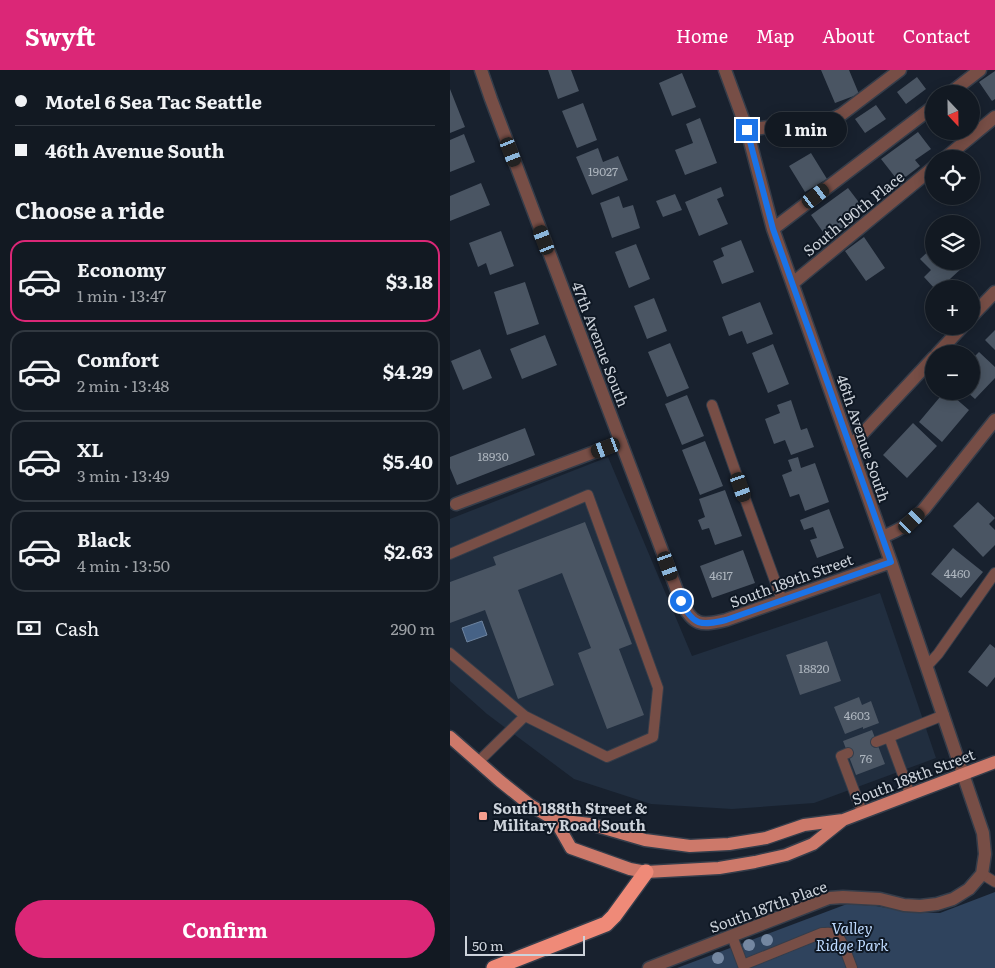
<!DOCTYPE html>
<meta charset="utf-8">
<style>
:root{--surface:#121922;--page:#1f262f;--text:#f1f3f6;--muted:#9ca0a5;--line:#313840;--accent:#db2777}
body{margin:0;font-family:Literata,serif;background:var(--page);color:var(--text);height:100vh;display:flex;flex-direction:column;font-size:19px;white-space:nowrap}
*{box-sizing:border-box;margin:0}
p{font-size:16px;color:var(--muted)}
.icon{flex:none;width:28px;height:28px;fill:none;stroke:currentColor;stroke-width:2;stroke-linecap:round;stroke-linejoin:round}
.map{position:relative;flex:1;overflow:hidden}
.details{display:flex;flex-direction:column;background:var(--surface);width:450px}
.details>*{flex:none}
.hud{display:grid;align-content:center;height:110px;padding:0 15px;background:var(--surface)}
.needle{width:32px;rotate:158deg}
.controls{position:absolute;left:475px;top:15px;display:grid;gap:10px}
.controls a{display:grid;place-items:center;width:55px;height:55px;border-radius:50%;background:var(--surface);box-shadow:0 2px 12px #0003,0 0 0 1px var(--line);font-size:25px}
.scale{position:absolute;left:15px;bottom:12px;width:120px;box-sizing:border-box;padding-left:5px;border:2px solid #cdd3db;border-top:0;font-size:14px;line-height:18px;white-space:nowrap;color:#cdd3db;-webkit-text-stroke:4px #0f1824;paint-order:stroke}
.end{position:absolute;width:22px;height:22px;margin:-11px;border:6px solid #1a73e8;background:#fff;box-shadow:0 0 0 2px #fff}
.from{border-radius:50%}
.bubble{position:absolute;height:35px;border-radius:18px;background:var(--surface);box-shadow:0 2px 12px #0003,0 0 0 1px var(--line);font-size:16px;font-weight:700;line-height:35px;text-align:center}
.car{position:absolute;width:15px;height:30px;margin:-15px -8px;border-radius:6px;box-shadow:0 0 4px 1px #0007;background:linear-gradient(#222 24%,#8ab4d8 0 40%,#222 0 76%,#8ab4d8 0 86%,#222 0)}
.hud b{display:flex;align-items:center;gap:18px;height:48px;font-size:19px}
.hud b+b{border-top:1px solid var(--line)}
.hud i{width:12px;height:12px;background:var(--text)}
ul{padding:0;list-style:none}
li{display:flex;align-items:center;gap:15px;height:82px;margin:0 10px 8px;padding:0 5px;border:2px solid var(--line);border-radius:15px}
li div{flex:1}
li b{display:block;font-size:19px}
li em{font-style:normal;font-weight:700}
li.selected{border-color:var(--accent)}
li>.icon{width:45px;height:45px;stroke-width:1.5}
h2{padding:0 15px;font-size:22px;line-height:60px}
.pay{display:flex;align-items:center;gap:12px;height:55px;padding:0 15px;font-size:19px}
.pay p{margin-inline-start:auto}
.button{display:flex;gap:10px;margin-top:auto;padding:10px 15px}
.button a{flex:1;height:58px;border-radius:30px;background:var(--accent);color:#fff;font-size:20px;font-weight:700;line-height:58px;text-align:center}
header{display:flex;align-items:center;gap:30px;box-sizing:border-box;height:70px;padding:0 25px;background:var(--accent);color:#fff}
header strong{font-size:24px}
nav{display:flex;gap:28px;margin-inline-start:auto;font-size:18px}
main{display:flex;flex:1;min-height:0}
.map>svg:first-child{display:block}
.built{fill:#212e3f}
.green{fill:#2f435d}
.water{fill:#466286;stroke:#6e84a0}
.building{fill:#4a5563}
.lines{fill:none;stroke-linecap:round;stroke-linejoin:round}
.service-casing{stroke:#353d4a;stroke-width:12}
.minor-casing{stroke:#353d4a;stroke-width:15}
.primary-casing{stroke:#353d4a;stroke-width:15}
.motorway-casing{stroke:#353d4a;stroke-width:18}
.service{stroke:#774e46;stroke-width:10}
.minor{stroke:#774e46;stroke-width:12}
.primary{stroke:#cd796a;stroke-width:12}
.motorway{stroke:#ef8a78;stroke-width:15}
.tree{fill:#7487a1}
.route{stroke:#1a73e8;stroke-width:6}
.poi-dot{fill:#f49d8d;stroke:#0f1824;stroke-width:2}
.labels{text-anchor:middle;dominant-baseline:central;stroke-width:4;stroke-linejoin:round;paint-order:stroke}
.number-label{font-size:12px;fill:#acb4bd}
.street-label{font-size:15px;fill:#cdd3db;stroke:#0f1824}
.poi-label{font-size:15px;font-weight:bold;fill:#cdd3db;stroke:#0f1824;text-anchor:start}
.park-label{font-size:15px;font-style:italic;fill:#bfdbff;stroke:#0f1824}
</style>
<header>
<strong>Swyft</strong>
<nav><a>Home</a><a>Map</a><a>About</a><a>Contact</a></nav>
</header>
<main>
<section class="details">
<div class="hud">
<b><i class="from"></i>Motel 6 Sea Tac Seattle</b>
<b><i></i>46th Avenue South</b>
</div>
<h2>Choose a ride</h2>
<ul>
<li class="selected"><svg class="icon" aria-label="car" viewBox="0 0 24 24"><path d="M5 17H2v-5l4-1 3-4h7l3 4 3 1v5h-3M9 17h6M6 11h13"/><circle cx="7" cy="17" r="2"/><circle cx="17" cy="17" r="2"/></svg><div><b>Economy</b><p>1 min · 13:47</p></div><em>$3.18</em></li>
<li><svg class="icon" aria-label="car" viewBox="0 0 24 24"><path d="M5 17H2v-5l4-1 3-4h7l3 4 3 1v5h-3M9 17h6M6 11h13"/><circle cx="7" cy="17" r="2"/><circle cx="17" cy="17" r="2"/></svg><div><b>Comfort</b><p>2 min · 13:48</p></div><em>$4.29</em></li>
<li><svg class="icon" aria-label="car" viewBox="0 0 24 24"><path d="M5 17H2v-5l4-1 3-4h7l3 4 3 1v5h-3M9 17h6M6 11h13"/><circle cx="7" cy="17" r="2"/><circle cx="17" cy="17" r="2"/></svg><div><b>XL</b><p>3 min · 13:49</p></div><em>$5.40</em></li>
<li><svg class="icon" aria-label="car" viewBox="0 0 24 24"><path d="M5 17H2v-5l4-1 3-4h7l3 4 3 1v5h-3M9 17h6M6 11h13"/><circle cx="7" cy="17" r="2"/><circle cx="17" cy="17" r="2"/></svg><div><b>Black</b><p>4 min · 13:50</p></div><em>$2.63</em></li>
</ul>
<div class="pay"><svg class="icon" aria-label="cash" viewBox="0 0 24 24"><path d="M3 7h18v10H3z"/><circle cx="12" cy="12" r="2"/></svg>Cash<p>290 m</p></div>
<div class="button"><a>Confirm</a></div>
</section>
<div class="map">
<svg width="545" height="898" viewBox="0 0 545 898">
<rect width="100%" height="100%" fill="#18212e"/>
<path class="built" d="M158,387L242,586L430,523L486,688L364,733L282,739L201,734L124,709L37,644L0,611V449Z"/>
<path class="green" d="M545,822V898H227L397,834L426,836L460,842L490,843Z"/>
<path class="water" d="M32,551L37,565L17,572L12,558Z"/>
<path class="building" d="M98,0H121L129,21L108,29Z
M371,0H399L409,24L385,33Z
M545,1V29L542,31L529,12Z
M232,3L246,37L222,46L209,13Z
M467,7L476,19L456,34L447,22Z
M0,19L15,57L0,63Z
M133,33L147,70L127,78L112,41Z
M426,35L436,49L415,63L405,49Z
M250,48L267,93L235,105L225,80L243,73L236,54Z
M468,62L481,79L465,90L470,96L449,112L431,89Z
M14,64L25,92L0,102V70Z
M148,78L153,92L168,86L178,110L142,125L126,87Z
M361,83L377,109L355,122L339,96Z
M31,113L40,135L0,151V126Z
M271,117L274,126L267,129L278,154L249,166L235,132Z
M398,118L411,135L394,147L399,154L378,169L361,145Z
M225,124L232,140L213,147L206,131Z
M169,126L173,138L183,135L190,158L162,168L150,133Z
M51,161L64,196L40,205L36,193L28,197L19,173Z
M414,167L435,198L416,211L395,181Z
M291,170L304,202L272,214L263,191L274,186L271,178Z
M186,174L200,209L179,218L165,182Z
M484,176V191H505L512,198L489,219H485L474,207L481,200L470,189Z
M75,212L89,254L57,265L44,222Z
M204,228L217,261L197,269L184,236Z
M310,232L323,264L297,274L292,261L279,266L272,247Z
M545,260V280L535,270Z
M95,265L107,295L72,309L60,279Z
M220,273L239,318L217,327L198,282Z
M323,274L339,314L318,323L302,283Z
M30,279L42,308L13,320L1,291Z
M529,282L545,297V308L525,329L516,321H521V290Z
M495,321H497L519,340L492,372L469,352Z
M237,325L254,366L232,375L215,334Z
M341,330L351,360L357,358L364,377L341,385L335,370L324,374L315,349L330,343L327,335Z
M463,353L487,376L457,408L433,385Z
M75,358L85,385L7,415L0,398V387Z
M255,371L273,416L250,425L232,380Z
M348,387L351,398L365,393L379,432L355,441L349,424L340,427L332,405L342,401L338,390Z
M275,420L292,466L265,475L259,458L252,460L248,450L255,447L249,429Z
M528,432L545,448L539,454L545,460V475L533,487L503,456Z
M379,439L394,478L367,488L360,470L367,468L363,457L354,460L350,450Z
M135,452L182,574L169,579L194,645L157,659L128,583L141,578L112,503L68,520L104,615L68,629L35,540L0,553V512L46,495L43,487Z
M503,478L533,502L511,528L481,504Z
M293,480L305,513L262,528L250,496Z
M377,571L391,611L350,625L336,585Z
M540,574L545,578V607L537,617L518,602Z
M409,627L412,635L421,631L429,653L413,659V657L395,664L384,637Z
M422,660L435,694L406,705L393,671Z"/>
<g class="lines">
<g class="service-casing">
<path id="service" d="M262,335L297,434L332,530
M0,484L138,425L208,618L203,667L157,687L75,646L0,583
M477,596L488,584L545,503
M426,672L439,667
M398,683L391,686L412,742
M28,692L75,646
M460,724L439,667L494,645
M532,804L545,812
M282,866L294,898
M293,895L372,863C376,863 382,862 385,864C392,867 399,891 402,898"/>
</g>
<g class="minor-casing">
<path id="minor" d="M31,0L41,29L231,531C243,556 251,556 276,550L441,492
M499,24L530,0
M297,60L384,48L392,44L450,0
M494,89L545,47
M323,159L484,36
M343,213L484,97
M521,247L545,222
M487,284L513,256
M400,377L484,287
M6,434L171,372
M432,467C452,459 459,454 474,439L545,350
M199,898L379,828L393,827L430,829L454,835L470,836L487,834L503,829L519,819L532,804L535,784L533,763L441,492L323,159L297,60L275,0"/>
</g>
<g class="primary-casing">
<path id="primary" d="M0,667L50,711L80,735L105,750L140,754L195,770L240,776L279,774L316,768L354,755L393,750L545,692
M105,750L121,778L180,799L196,802L269,798L305,792L336,785L363,774L393,750"/>
</g>
<g class="motorway-casing">
<path id="motorway" d="M44,898L156,854L164,846L196,802"/>
</g>
<use href="#service" class="service"/>
<use href="#minor" class="minor"/>
<use href="#primary" class="primary"/>
<use href="#motorway" class="motorway"/>
</g>
<g class="tree">
<circle cx="317" cy="870" r="6"/>
<circle cx="299" cy="875" r="6"/>
<circle cx="268" cy="888" r="6"/>
</g>
<g class="lines">
<path class="route" d="M231,531C243,556 251,556 276,550L441,492L323,159L297,60"/>
</g>
<rect class="poi-dot" x="28" y="741" width="10" height="10" rx="2.5"/>
<g class="labels">
<g class="number-label">
<text x="153" y="101">19027</text>
<text x="43" y="386">18930</text>
<text x="507" y="503">4460</text>
<text x="271" y="505">4617</text>
<text x="364" y="598">18820</text>
<text x="407" y="645">4603</text>
<text x="416" y="688">76</text>
</g>
<g class="street-label">
<text transform="translate(403 143) rotate(-39)">South 190th Place</text>
<text transform="translate(151 274) rotate(69)">47th Avenue South</text>
<text transform="translate(414 368) rotate(71)">46th Avenue South</text>
<text transform="translate(341 510) rotate(-20)">South 189th Street</text>
<text transform="translate(463 706) rotate(-21)">South 188th Street</text>
<text transform="translate(318 836) rotate(-20)">South 187th Place</text>
</g>
<g class="poi-label">
<text x="43" y="737">South 188th Street &amp;<tspan x="43" dy="17">Military Road South</tspan></text>
</g>
<g class="park-label">
<text x="402" y="857">Valley<tspan x="402" dy="17">Ridge Park</tspan></text>
</g>
</g>
</svg>
<div class="controls">
<a><svg class="needle" viewBox="-14 -14 28 28"><path d="M0-13l5 13h-10z" fill="#e53935"/><path d="M0 13l5-13h-10z" fill="#9ca0a5"/></svg></a>
<a><svg class="icon" aria-label="locate" viewBox="0 0 24 24"><circle cx="12" cy="12" r="6"/><path d="M12 2v4M12 18v4M2 12h4M18 12h4"/></svg></a>
<a><svg class="icon" aria-label="layers" viewBox="0 0 24 24"><path d="M12 4l9 5-9 5-9-5zM3 14l9 5 9-5"/></svg></a>
<a>+</a>
<a>−</a>
</div>
<div class="scale">50 m</div>
<i class="end from" style="left:231px;top:531px"></i>
<i class="end" style="left:297px;top:60px"></i>
<div class="bubble" style="left:315px;top:42px;width:82px">1 min</div>
<i class="car" style="left:61px;top:82px;rotate:159deg"></i>
<i class="car" style="left:366px;top:126px;rotate:52deg"></i>
<i class="car" style="left:94px;top:170px;rotate:339deg"></i>
<i class="car" style="left:156px;top:378px;rotate:249deg"></i>
<i class="car" style="left:291px;top:417px;rotate:161deg"></i>
<i class="car" style="left:462px;top:451px;rotate:45deg"></i>
<i class="car" style="left:218px;top:496px;rotate:160deg"></i>
</div>
</main>
